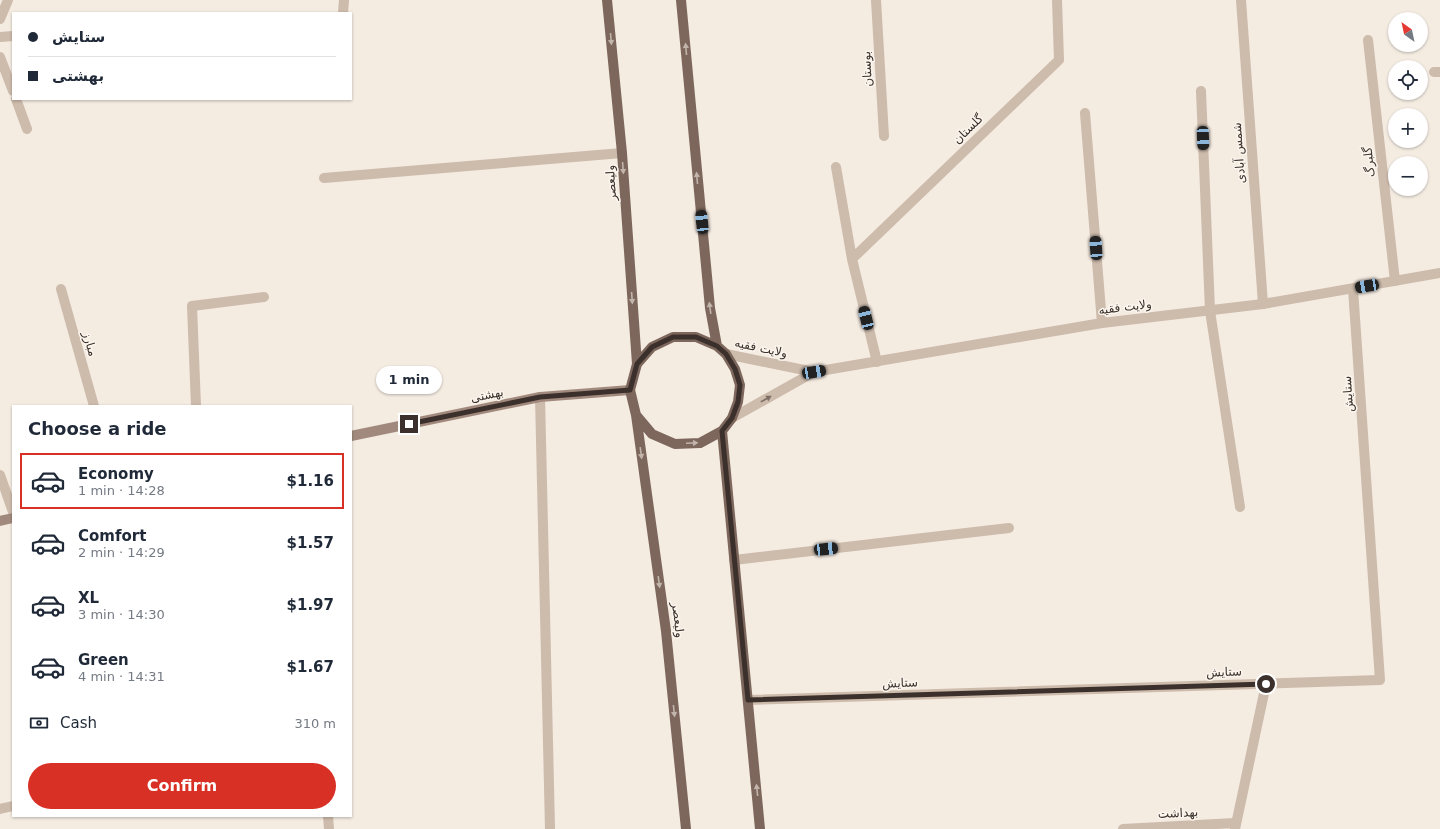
<!DOCTYPE html>
<meta charset="utf-8">
<style>
:root{--surface:#fff;--page:#f6f6f7;--text:#1f2937;--muted:#747a83;--line:#e0e1e3;--accent:#d93025}
body{margin:0;font-family:"DejaVu Sans","Noto Naskh Arabic",sans-serif;background:var(--page);color:var(--text);height:100vh;display:flex;flex-direction:column;font-size:15px;white-space:nowrap}
*{box-sizing:border-box;margin:0}
p{font-size:13px;color:var(--muted)}
.icon{flex:none;width:22px;height:22px;fill:none;stroke:currentColor;stroke-width:2;stroke-linecap:round;stroke-linejoin:round}
.map{position:relative;flex:1;overflow:hidden}
.sheet{position:absolute;left:12px;top:405px;width:340px;height:412px;display:flex;flex-direction:column;background:var(--surface);border-radius:0px;box-shadow:0 1px 3px #0004}
.sheet>*{flex:none}
.hud{position:absolute;left:12px;top:12px;width:340px;height:88px;border-radius:0px;box-shadow:0 1px 3px #0004;display:grid;align-content:center;height:88px;padding:0 16px;background:var(--surface)}
.needle{width:26px;rotate:327deg}
.fabs{position:absolute;left:1388px;top:12px;display:grid;gap:8px}
.fabs a{display:grid;place-items:center;width:40px;height:40px;border-radius:50%;background:var(--surface);box-shadow:0 1px 3px #0004;font-size:20px}
.end{position:absolute;width:18px;height:18px;margin:-9px;border:5px solid #3b302b;background:#fff;box-shadow:0 0 0 2px #fff}
.from{border-radius:50%}
.bubble{position:absolute;height:28px;border-radius:14px;background:var(--surface);box-shadow:0 1px 3px #0004;font-size:13px;font-weight:700;line-height:28px;text-align:center}
.car{position:absolute;width:12px;height:24px;margin:-12px -6px;border-radius:5px;box-shadow:0 0 3px 1px #0007;background:linear-gradient(#222 24%,#8ab4d8 0 40%,#222 0 76%,#8ab4d8 0 86%,#222 0)}
.hud b{display:flex;align-items:center;gap:14px;height:38px;font-size:15px}
.hud b+b{border-top:1px solid var(--line)}
.hud i{width:10px;height:10px;background:var(--text)}
ul{padding:0;list-style:none}
li{display:flex;align-items:center;gap:12px;height:56px;margin:0 8px 6px;padding:0 8px;border:2px solid transparent;border-radius:0px}
li div{flex:1}
li b{display:block;font-size:15px}
li em{font-style:normal;font-weight:700}
li.active{border-color:var(--accent)}
li>.icon{width:36px;height:36px;stroke-width:1.5}
h2{padding:0 16px;font-size:18px;line-height:48px}
.pay{display:flex;align-items:center;gap:10px;height:44px;padding:0 16px;font-size:15px}
.pay p{margin-inline-start:auto}
.action{display:flex;gap:8px;margin-top:auto;padding:8px 16px}
.action a{flex:1;height:46px;border-radius:24px;background:var(--accent);color:#fff;font-size:16px;font-weight:700;line-height:46px;text-align:center}
.map>svg:first-child{display:block}
.lines{fill:none;stroke-linecap:round;stroke-linejoin:round}
.minor{stroke:#cdbbac;stroke-width:10}
.tertiary{stroke:#cdbbac;stroke-width:10}
.secondary{stroke:#a18a7d;stroke-width:10}
.primary{stroke:#7d675c;stroke-width:10}
.oneway{fill:#c2b5ac}
.oneway2{fill:#7d6f65}
.route{stroke:#3b302b;stroke-width:5}
.labels{text-anchor:middle;dominant-baseline:central;stroke-width:3;stroke-linejoin:round;paint-order:stroke}
.street-label{font-size:12px;fill:#3b302b;stroke:#fbf5ee}
</style>
<div class="map">
<svg width="1440" height="829" viewBox="0 0 1440 829">
<rect width="100%" height="100%" fill="#f4ebe1"/>
<g class="lines">
<path class="minor" d="M876,0L884,136
M1241,0L1263,304
M343,13L344,0
M0,19L8,0
M0,37L13,36
M1368,40L1395,281
M0,57L13,91
M1434,72H1440
M1201,91L1210,311L1240,507
M16,99L27,129
M1085,113L1102,323
M836,167L852,259L877,362
M324,178L622,153
M852,259L1059,60L1057,0
M61,289L94,406
M540,397L550,829
M196,406L192,306L264,297
M0,475L13,512
M734,560L1009,528
M748,700L1380,680L1353,289
M0,809L13,806
M328,816L329,829
M1123,829L1235,823
M1235,829L1266,684"/>
<path class="tertiary" d="M726,354L814,372
M732,418L814,372L1102,323L1263,304L1440,273"/>
<path class="secondary" d="M351,436L540,397L630,390
M0,521L13,518"/>
<path class="primary" d="M607,0L622,153L637,364
M681,0L710,308L717,346
M636,415L652,434L675,444L700,443L722,431L732,418L738,402L740,385L735,369L726,354L717,346L696,337H673L652,347L637,364L630,390L636,415L666,631L686,829
M722,431L760,829"/>
</g>
<defs><path id="oneway-solid" d="M-6-.8H1V-3.2L6.5 0L1 3.2V.8H-6Z"/></defs>
<g class="oneway">
<use href="#oneway-solid" transform="translate(611 39) rotate(85)"/>
<use href="#oneway-solid" transform="translate(686 49) rotate(-95)"/>
<use href="#oneway-solid" transform="translate(623 168) rotate(86)"/>
<use href="#oneway-solid" transform="translate(697 178) rotate(-95)"/>
<use href="#oneway-solid" transform="translate(632 298) rotate(86)"/>
<use href="#oneway-solid" transform="translate(710 308) rotate(-98)"/>
<use href="#oneway-solid" transform="translate(692 443) rotate(-2)"/>
<use href="#oneway-solid" transform="translate(641 453) rotate(82)"/>
<use href="#oneway-solid" transform="translate(659 582) rotate(82)"/>
<use href="#oneway-solid" transform="translate(674 711) rotate(84)"/>
<use href="#oneway-solid" transform="translate(757 790) rotate(-96)"/>
</g>
<use class="oneway2" href="#oneway-solid" transform="translate(766 399) rotate(-29)"/>
<g class="lines">
<path class="route" d="M409,424L540,397L630,390L637,364L652,347L673,337H696L717,346L726,354L735,369L740,385L738,402L732,418L722,431L748,700L1266,684"/>
</g>
<g class="labels">
<g class="street-label">
<text transform="translate(867 69) rotate(-93)">بوستان</text>
<text transform="translate(968 129) rotate(-44)">گلستان</text>
<text transform="translate(1239 153) rotate(-94)">شمس آبادی</text>
<text transform="translate(1369 162) rotate(-96)">گلبرگ</text>
<text transform="translate(611 183) rotate(-94)">ولیعصر</text>
<text transform="translate(1125 307) rotate(-7)">ولایت فقیه</text>
<text transform="translate(90 344) rotate(74)">مبارز</text>
<text transform="translate(761 348) rotate(12)">ولایت فقیه</text>
<text transform="translate(1348 394) rotate(-94)">ستایش</text>
<text transform="translate(487 395) rotate(-12)">بهشتی</text>
<text transform="translate(678 620) rotate(83)">ولیعصر</text>
<text transform="translate(1224 672) rotate(-2)">ستایش</text>
<text transform="translate(900 683) rotate(-2)">ستایش</text>
<text transform="translate(1178 813) rotate(-3)">بهداشت</text>
</g>
</g>
</svg>
<div class="fabs">
<a><svg class="needle" viewBox="-14 -14 28 28"><path d="M0-13l5 13h-10z" fill="#e53935"/><path d="M0 13l5-13h-10z" fill="#747a83"/></svg></a>
<a><svg class="icon" aria-label="locate" viewBox="0 0 24 24"><circle cx="12" cy="12" r="6"/><path d="M12 2v4M12 18v4M2 12h4M18 12h4"/></svg></a>
<a>+</a>
<a>−</a>
</div>
<i class="end from" style="left:1266px;top:684px"></i>
<i class="end" style="left:409px;top:424px"></i>
<div class="bubble" style="left:376px;top:366px;width:66px">1 min</div>
<i class="car" style="left:1203px;top:138px;rotate:178deg"></i>
<i class="car" style="left:702px;top:222px;rotate:354deg"></i>
<i class="car" style="left:1096px;top:248px;rotate:356deg"></i>
<i class="car" style="left:1367px;top:286px;rotate:260deg"></i>
<i class="car" style="left:866px;top:318px;rotate:346deg"></i>
<i class="car" style="left:814px;top:372px;rotate:81deg"></i>
<i class="car" style="left:826px;top:549px;rotate:84deg"></i>
<div class="hud">
<b><i class="from"></i>ستایش</b>
<b><i></i>بهشتی</b>
</div>
<section class="sheet">
<h2>Choose a ride</h2>
<ul>
<li class="active"><svg class="icon" aria-label="car" viewBox="0 0 24 24"><path d="M5 17H2v-5l4-1 3-4h7l3 4 3 1v5h-3M9 17h6M6 11h13"/><circle cx="7" cy="17" r="2"/><circle cx="17" cy="17" r="2"/></svg><div><b>Economy</b><p>1 min · 14:28</p></div><em>$1.16</em></li>
<li><svg class="icon" aria-label="car" viewBox="0 0 24 24"><path d="M5 17H2v-5l4-1 3-4h7l3 4 3 1v5h-3M9 17h6M6 11h13"/><circle cx="7" cy="17" r="2"/><circle cx="17" cy="17" r="2"/></svg><div><b>Comfort</b><p>2 min · 14:29</p></div><em>$1.57</em></li>
<li><svg class="icon" aria-label="car" viewBox="0 0 24 24"><path d="M5 17H2v-5l4-1 3-4h7l3 4 3 1v5h-3M9 17h6M6 11h13"/><circle cx="7" cy="17" r="2"/><circle cx="17" cy="17" r="2"/></svg><div><b>XL</b><p>3 min · 14:30</p></div><em>$1.97</em></li>
<li><svg class="icon" aria-label="car" viewBox="0 0 24 24"><path d="M5 17H2v-5l4-1 3-4h7l3 4 3 1v5h-3M9 17h6M6 11h13"/><circle cx="7" cy="17" r="2"/><circle cx="17" cy="17" r="2"/></svg><div><b>Green</b><p>4 min · 14:31</p></div><em>$1.67</em></li>
</ul>
<div class="pay"><svg class="icon" aria-label="cash" viewBox="0 0 24 24"><path d="M3 7h18v10H3z"/><circle cx="12" cy="12" r="2"/></svg>Cash<p>310 m</p></div>
<div class="action"><a>Confirm</a></div>
</section>
</div>
